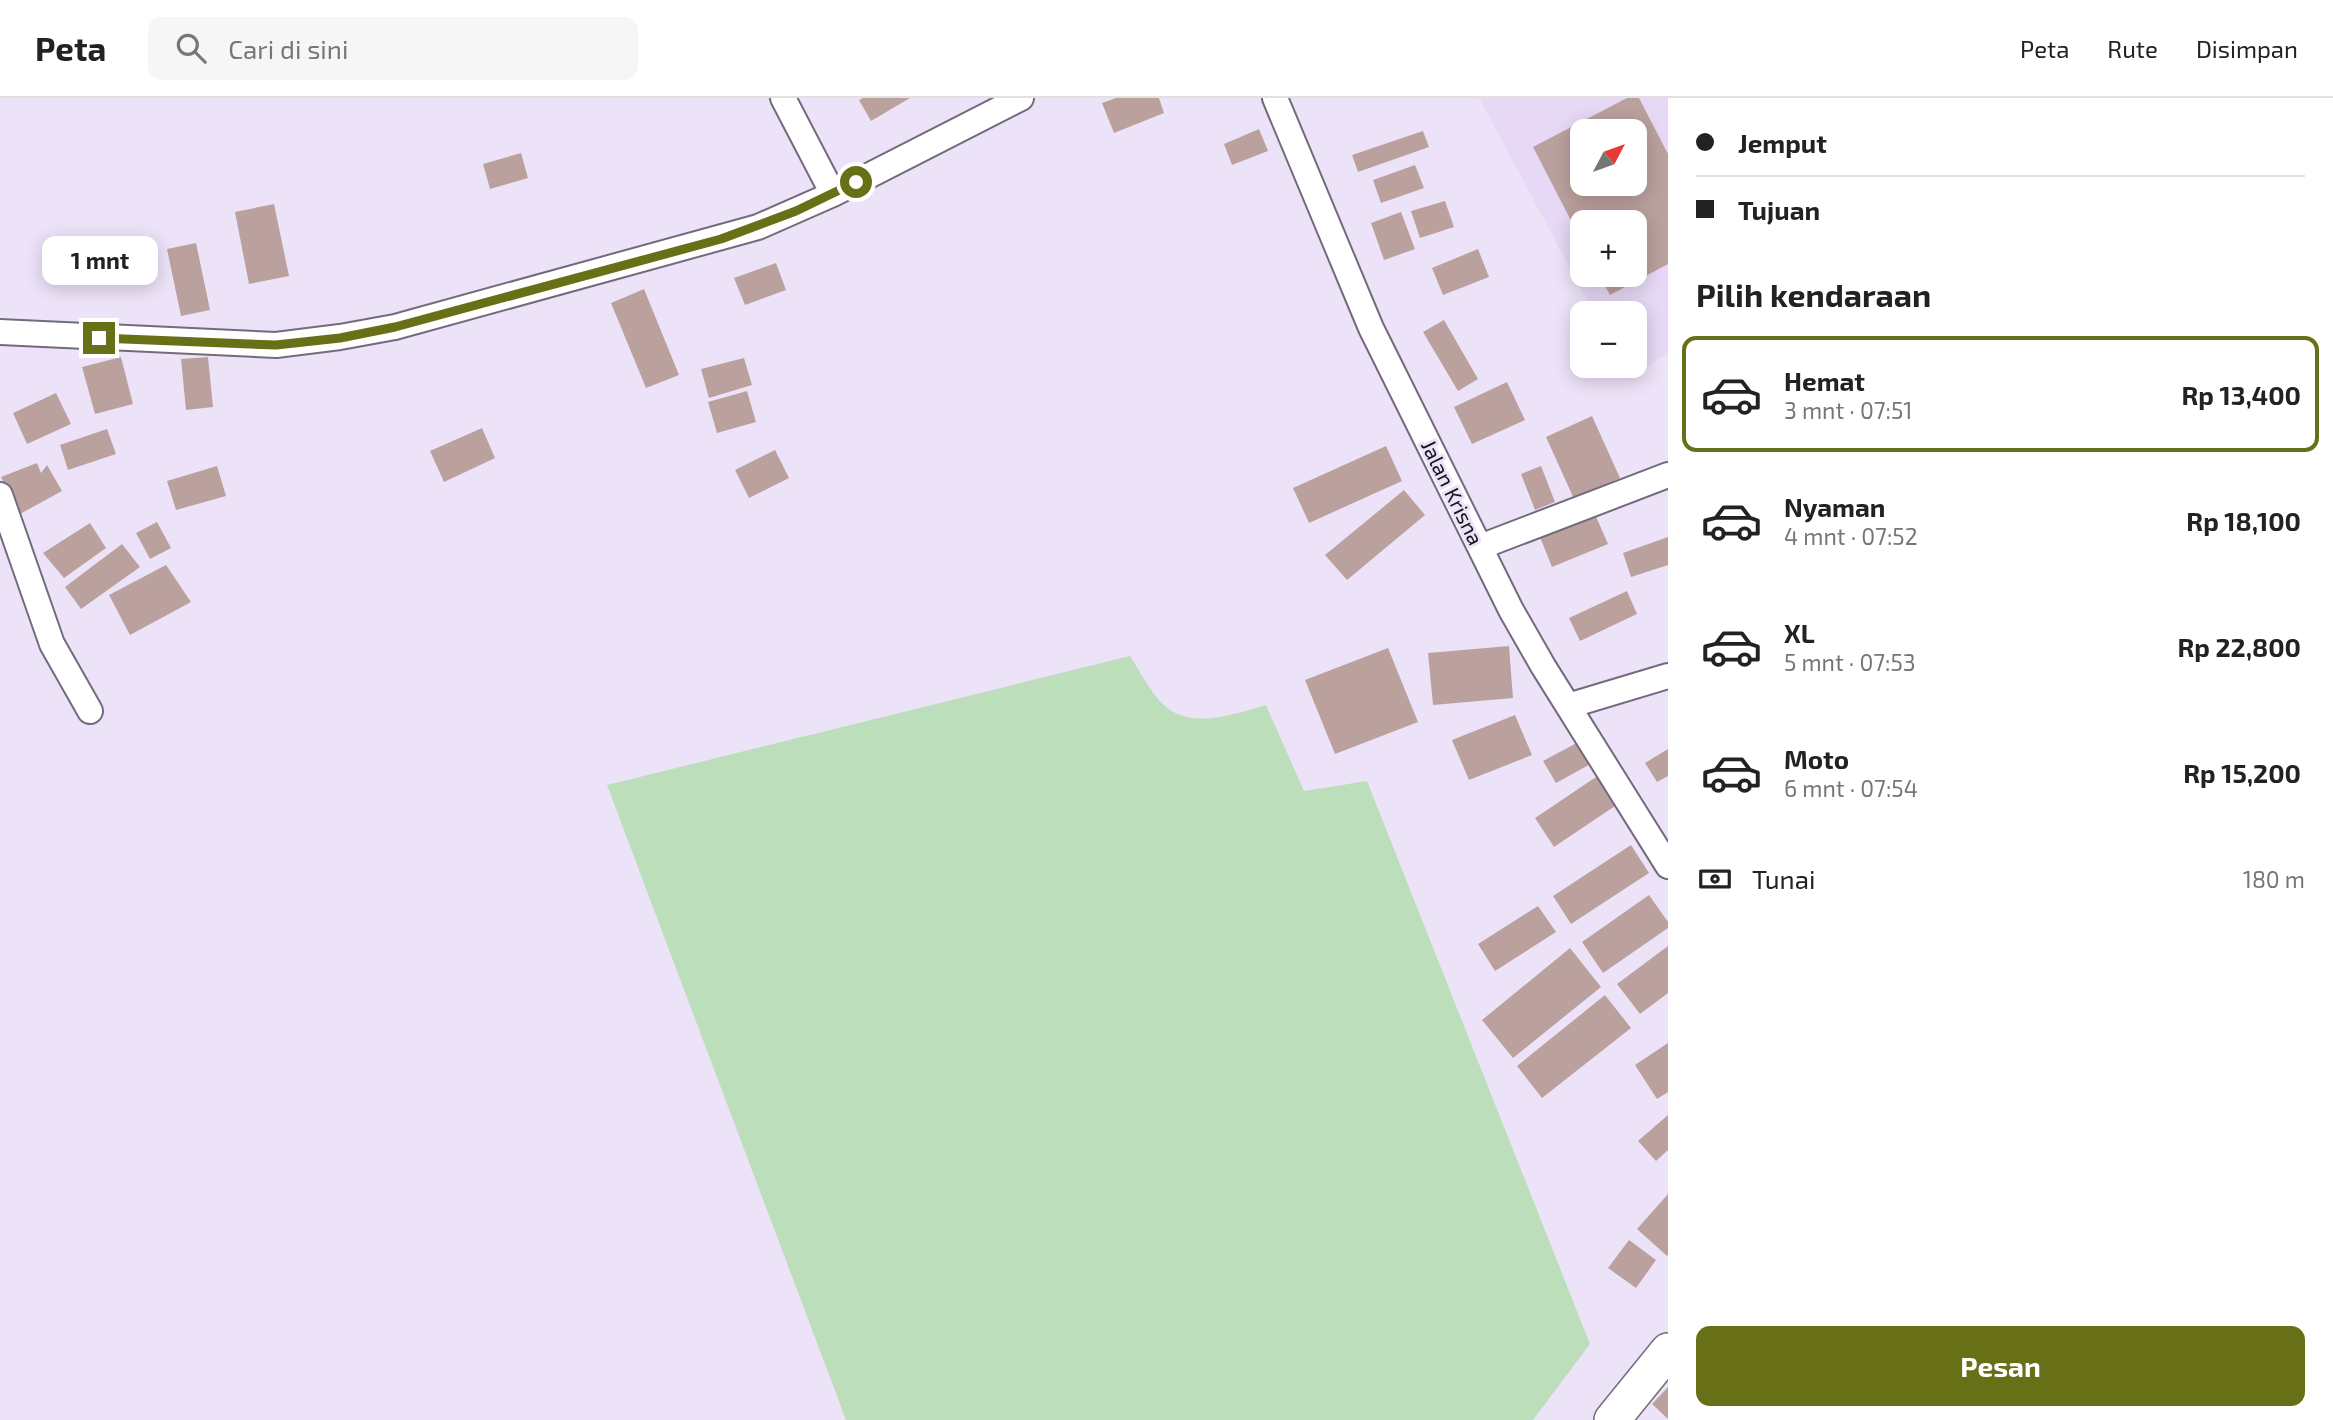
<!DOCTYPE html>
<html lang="id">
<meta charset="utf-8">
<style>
:root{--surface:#fff;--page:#f6f6f6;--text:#222;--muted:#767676;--line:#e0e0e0;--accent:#687017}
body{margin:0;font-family:"Exo 2",sans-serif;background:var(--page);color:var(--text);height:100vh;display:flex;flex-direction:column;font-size:26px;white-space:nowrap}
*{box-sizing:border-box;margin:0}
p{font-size:23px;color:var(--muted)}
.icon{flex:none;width:38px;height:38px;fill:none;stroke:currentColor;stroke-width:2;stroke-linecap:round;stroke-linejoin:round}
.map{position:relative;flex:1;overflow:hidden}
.side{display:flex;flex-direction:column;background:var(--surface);width:665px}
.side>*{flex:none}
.banner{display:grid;align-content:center;height:154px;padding:0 28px;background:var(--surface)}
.needle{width:46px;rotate:49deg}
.buttons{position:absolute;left:1570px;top:21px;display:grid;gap:14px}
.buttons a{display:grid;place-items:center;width:77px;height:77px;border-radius:14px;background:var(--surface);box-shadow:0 4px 18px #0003;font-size:35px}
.end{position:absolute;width:32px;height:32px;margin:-16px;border:9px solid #687017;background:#fff;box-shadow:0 0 0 4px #fff}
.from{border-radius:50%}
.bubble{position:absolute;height:49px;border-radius:14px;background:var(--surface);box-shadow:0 4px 18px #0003;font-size:23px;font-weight:700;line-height:49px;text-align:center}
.banner b{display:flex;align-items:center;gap:24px;height:66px;font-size:26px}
.banner b+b{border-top:2px solid var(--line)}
.banner i{width:18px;height:18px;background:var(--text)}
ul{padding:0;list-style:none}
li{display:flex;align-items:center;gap:21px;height:116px;margin:0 14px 10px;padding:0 14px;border:4px solid transparent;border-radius:14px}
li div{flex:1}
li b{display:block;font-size:26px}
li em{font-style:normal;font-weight:700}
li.active{border-color:var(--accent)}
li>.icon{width:63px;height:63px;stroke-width:1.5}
h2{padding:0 28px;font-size:32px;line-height:84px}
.pay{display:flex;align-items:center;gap:18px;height:77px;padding:0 28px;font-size:26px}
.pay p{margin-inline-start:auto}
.action{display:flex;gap:14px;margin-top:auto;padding:14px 28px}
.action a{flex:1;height:80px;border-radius:14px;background:var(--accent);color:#fff;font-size:28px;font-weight:700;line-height:80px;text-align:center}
header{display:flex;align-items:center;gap:42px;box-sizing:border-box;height:98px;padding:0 35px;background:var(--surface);border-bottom:2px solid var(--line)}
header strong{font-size:33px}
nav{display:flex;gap:38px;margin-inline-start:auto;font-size:24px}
.search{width:490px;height:63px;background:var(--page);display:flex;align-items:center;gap:18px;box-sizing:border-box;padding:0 24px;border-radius:14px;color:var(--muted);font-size:26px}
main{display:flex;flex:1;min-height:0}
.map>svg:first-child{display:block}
.built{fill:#e7d9f6;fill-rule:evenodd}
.green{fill:#bddebb}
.building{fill:#bba19e;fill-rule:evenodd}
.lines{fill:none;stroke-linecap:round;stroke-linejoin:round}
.street-casing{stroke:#736a7d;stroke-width:28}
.secondary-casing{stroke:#736a7d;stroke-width:38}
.street{stroke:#fff;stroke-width:24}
.secondary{stroke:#fff;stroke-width:35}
.route{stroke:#687017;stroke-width:9}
.labels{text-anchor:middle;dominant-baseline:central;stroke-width:6;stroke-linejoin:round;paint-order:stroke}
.street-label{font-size:21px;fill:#151119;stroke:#ede3f9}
</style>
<header>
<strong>Peta</strong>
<div class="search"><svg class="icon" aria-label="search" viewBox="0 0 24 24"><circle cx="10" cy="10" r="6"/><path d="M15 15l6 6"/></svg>Cari di sini</div>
<nav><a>Peta</a><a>Rute</a><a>Disimpan</a></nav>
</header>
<main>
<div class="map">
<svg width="1668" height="1322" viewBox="0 0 1668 1322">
<rect width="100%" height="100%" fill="#ede3f9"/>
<path class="built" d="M1479,0H1668V255L1628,281L1622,268H1634V215H1594ZM1582,33H1634V86H1582ZM1582,124H1634V177H1582Z"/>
<path class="green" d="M1130,558C1140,573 1151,596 1165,608C1192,632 1235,616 1266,607L1304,693L1367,683L1590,1246L1533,1322H846L607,687Z"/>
<path class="building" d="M863,0H910L871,23L859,2Z
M1116,0H1159L1164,15L1114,35L1102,5Z
M1627,0H1639L1668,56V166L1610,197L1599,177H1634V124H1582V144L1533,49ZM1582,33H1634V86H1582Z
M1259,31L1268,53L1232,67L1224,46Z
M1423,33L1429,49L1358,74L1352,57Z
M521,55L528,80L490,91L483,66Z
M1415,67L1424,90L1381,105L1373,82Z
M1445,103L1454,129L1420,140L1411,113Z
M274,106L289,178L249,186L235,114Z
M1401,114L1415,151L1384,162L1371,125Z
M196,145L210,212L181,218L167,151Z
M1478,151L1489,179L1443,197L1432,170Z
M776,165L786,192L745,207L734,180Z
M644,191L679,277L646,290L611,205Z
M1444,222L1478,281L1458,293L1423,234Z
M121,259L133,306L95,316L82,269Z
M208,259L213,309L186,312L181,261Z
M744,260L752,287L709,300L701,271Z
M1507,284L1525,322L1472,346L1454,309Z
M747,293L756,324L717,335L708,304Z
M56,295L71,326L27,346L13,315Z
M1592,318L1620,380L1574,401L1546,339Z
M482,330L495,360L444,384L430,353Z
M107,331L116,356L68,372L60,347Z
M1386,348L1402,383L1309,425L1293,390Z
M775,352L789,380L749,400L735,372Z
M37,365L41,375L47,367L62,393L20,416L1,379Z
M217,368L226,398L176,412L167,383Z
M1541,368L1555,404L1535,412L1521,376Z
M1404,392L1425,417L1347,482L1325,457Z
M1591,407L1608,446L1552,469L1536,429Z
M157,424L171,450L150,461L136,435Z
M90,425L106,450L64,480L43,455Z
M1668,439V467L1631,479L1623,455Z
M122,446L140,469L81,511L65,489Z
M166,467L191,504L130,537L109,497Z
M1627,493L1637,516L1580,543L1569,520Z
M1509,548L1513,600L1433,607L1428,555Z
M1388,550L1418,624L1335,656L1305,582Z
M1515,617L1532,657L1469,682L1452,642Z
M1584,641L1596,663L1556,685L1543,663Z
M1668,651V678L1657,684L1645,665Z
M1599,677L1618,706L1554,749L1535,720Z
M1631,747L1649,775L1571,826L1553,798Z
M1649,797L1668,824V830L1603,875L1582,844Z
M1538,808L1556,834L1495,873L1478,846Z
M1668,848V895L1640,916L1617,886Z
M1570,850L1601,889L1513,960L1482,922Z
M1605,897L1631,930L1542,1000L1517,968Z
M1668,945V994L1657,1001L1635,967Z
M1668,1017V1052L1656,1063L1638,1043Z
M1668,1096V1156L1667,1158L1637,1131Z
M1629,1142L1656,1162L1636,1190L1608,1170Z
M1668,1289V1321L1652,1306Z"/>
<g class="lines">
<g class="street-casing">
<path id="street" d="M783,0L833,96
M1275,0L1371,230L1511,512L1543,568L1668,768
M0,234L276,247L340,239L395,229L758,129L833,96L1021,0
M0,397L52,546L90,613
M1480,449L1668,377
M1568,608L1668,578"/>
</g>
<g class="secondary-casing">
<path id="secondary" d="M1612,1322L1668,1253"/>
</g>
<use href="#street" class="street"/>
<use href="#secondary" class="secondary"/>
</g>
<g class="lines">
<path class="route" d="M99,240L276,247L340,240L395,229L721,141L796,113L856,84"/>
</g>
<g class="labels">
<g class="street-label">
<text transform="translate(1453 394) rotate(64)">Jalan Krisna</text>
</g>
</g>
</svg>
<div class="buttons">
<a><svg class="needle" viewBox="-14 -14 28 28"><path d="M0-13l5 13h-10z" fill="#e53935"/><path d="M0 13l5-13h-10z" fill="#767676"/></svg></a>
<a>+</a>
<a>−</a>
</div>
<i class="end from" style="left:856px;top:84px"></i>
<i class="end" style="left:99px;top:240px"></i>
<div class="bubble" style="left:42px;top:138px;width:116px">1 mnt</div>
</div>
<section class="side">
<div class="banner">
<b><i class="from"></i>Jemput</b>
<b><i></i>Tujuan</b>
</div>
<h2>Pilih kendaraan</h2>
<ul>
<li class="active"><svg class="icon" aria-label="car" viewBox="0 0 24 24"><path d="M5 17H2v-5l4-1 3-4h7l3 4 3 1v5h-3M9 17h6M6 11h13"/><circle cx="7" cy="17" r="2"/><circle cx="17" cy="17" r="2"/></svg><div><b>Hemat</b><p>3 mnt · 07:51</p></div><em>Rp 13,400</em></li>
<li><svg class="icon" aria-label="car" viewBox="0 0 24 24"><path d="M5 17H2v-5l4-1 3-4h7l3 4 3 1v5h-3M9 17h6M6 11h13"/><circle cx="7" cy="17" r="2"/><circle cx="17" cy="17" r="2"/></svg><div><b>Nyaman</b><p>4 mnt · 07:52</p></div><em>Rp 18,100</em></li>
<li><svg class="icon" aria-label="car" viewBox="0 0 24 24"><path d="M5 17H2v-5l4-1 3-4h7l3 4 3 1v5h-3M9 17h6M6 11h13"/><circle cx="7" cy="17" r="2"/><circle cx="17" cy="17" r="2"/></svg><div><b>XL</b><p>5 mnt · 07:53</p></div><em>Rp 22,800</em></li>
<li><svg class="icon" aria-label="car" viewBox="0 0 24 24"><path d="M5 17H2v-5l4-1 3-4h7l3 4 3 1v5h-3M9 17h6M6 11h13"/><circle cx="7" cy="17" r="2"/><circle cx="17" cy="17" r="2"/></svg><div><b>Moto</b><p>6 mnt · 07:54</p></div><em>Rp 15,200</em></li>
</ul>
<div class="pay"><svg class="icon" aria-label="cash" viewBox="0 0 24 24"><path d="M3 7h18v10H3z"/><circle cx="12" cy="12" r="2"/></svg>Tunai<p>180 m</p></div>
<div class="action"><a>Pesan</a></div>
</section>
</main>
